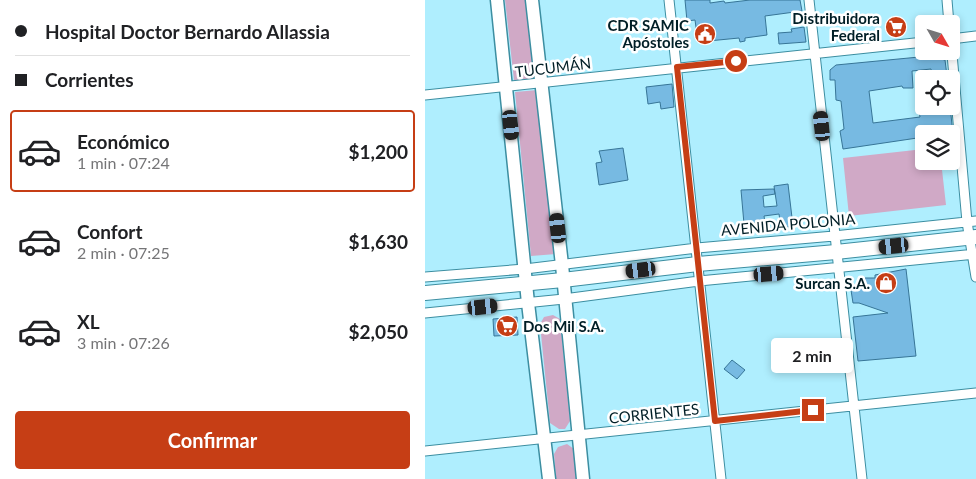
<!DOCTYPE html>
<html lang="es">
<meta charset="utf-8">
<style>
:root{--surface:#fff;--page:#f2f2f2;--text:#202124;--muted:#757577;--line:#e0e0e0;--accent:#c63e15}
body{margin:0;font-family:Lato,sans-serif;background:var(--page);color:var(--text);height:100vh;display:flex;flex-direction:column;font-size:19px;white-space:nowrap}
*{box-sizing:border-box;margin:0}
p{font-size:16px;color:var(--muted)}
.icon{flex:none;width:28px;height:28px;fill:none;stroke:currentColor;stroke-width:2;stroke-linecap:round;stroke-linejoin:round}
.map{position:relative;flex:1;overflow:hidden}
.side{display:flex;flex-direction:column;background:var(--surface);width:425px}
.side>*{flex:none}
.hud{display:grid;align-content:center;height:110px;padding:0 15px;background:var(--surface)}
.needle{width:32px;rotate:129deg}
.controls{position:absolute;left:490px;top:15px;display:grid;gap:10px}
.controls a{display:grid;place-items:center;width:45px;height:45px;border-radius:5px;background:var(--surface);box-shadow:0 2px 8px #0003;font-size:25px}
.end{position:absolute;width:22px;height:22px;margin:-11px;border:6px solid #c63e15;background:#fff;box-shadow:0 0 0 2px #fff}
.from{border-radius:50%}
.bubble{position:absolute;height:35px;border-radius:5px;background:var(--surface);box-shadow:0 2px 8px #0003;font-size:16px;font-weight:700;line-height:35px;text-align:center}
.car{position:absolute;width:15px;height:30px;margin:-15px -8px;border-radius:6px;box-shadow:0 0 4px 1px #0007;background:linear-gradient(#222 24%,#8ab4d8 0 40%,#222 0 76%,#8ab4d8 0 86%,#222 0)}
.hud b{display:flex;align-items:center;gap:18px;height:48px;font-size:19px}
.hud b+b{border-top:1px solid var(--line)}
.hud i{width:12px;height:12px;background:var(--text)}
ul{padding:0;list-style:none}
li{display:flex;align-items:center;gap:15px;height:82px;margin:0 10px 8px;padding:0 5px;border:2px solid transparent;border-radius:5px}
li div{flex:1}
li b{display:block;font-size:19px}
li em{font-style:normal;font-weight:700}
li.active{border-color:var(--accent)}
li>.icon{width:45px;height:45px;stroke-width:1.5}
.cta{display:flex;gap:10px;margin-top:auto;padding:10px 15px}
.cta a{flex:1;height:58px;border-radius:5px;background:var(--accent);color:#fff;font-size:20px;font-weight:700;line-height:58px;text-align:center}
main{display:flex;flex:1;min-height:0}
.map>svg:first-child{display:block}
.green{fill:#d0a9c6}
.building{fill:#77bae2;stroke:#377597}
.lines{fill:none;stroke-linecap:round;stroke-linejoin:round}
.minor-casing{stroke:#3c8ea1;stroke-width:11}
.secondary-casing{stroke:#3c8ea1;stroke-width:15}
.primary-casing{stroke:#3c8ea1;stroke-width:16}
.minor{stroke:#fff;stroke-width:9}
.secondary{stroke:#fff;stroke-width:12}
.primary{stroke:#fff;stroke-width:14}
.route{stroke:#c63e15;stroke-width:6}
.labels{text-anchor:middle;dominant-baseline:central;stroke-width:5;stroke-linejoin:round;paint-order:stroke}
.poi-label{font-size:15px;font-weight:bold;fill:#001e26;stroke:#fff;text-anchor:end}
.street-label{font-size:15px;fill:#001e26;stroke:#fff}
</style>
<main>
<section class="side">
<div class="hud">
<b><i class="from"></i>Hospital Doctor Bernardo Allassia</b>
<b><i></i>Corrientes</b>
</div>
<ul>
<li class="active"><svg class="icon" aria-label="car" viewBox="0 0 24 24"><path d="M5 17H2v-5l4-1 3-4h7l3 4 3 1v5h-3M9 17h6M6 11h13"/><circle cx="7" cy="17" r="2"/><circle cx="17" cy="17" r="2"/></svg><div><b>Económico</b><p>1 min · 07:24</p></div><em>$1,200</em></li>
<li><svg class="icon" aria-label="car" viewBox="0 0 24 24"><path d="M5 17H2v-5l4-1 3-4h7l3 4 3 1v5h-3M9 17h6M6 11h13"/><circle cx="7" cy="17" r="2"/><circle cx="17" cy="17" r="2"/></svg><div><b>Confort</b><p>2 min · 07:25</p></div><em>$1,630</em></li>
<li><svg class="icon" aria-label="car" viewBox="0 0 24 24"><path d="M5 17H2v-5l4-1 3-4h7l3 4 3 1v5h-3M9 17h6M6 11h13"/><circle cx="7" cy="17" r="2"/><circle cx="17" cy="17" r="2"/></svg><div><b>XL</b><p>3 min · 07:26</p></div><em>$2,050</em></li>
</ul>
<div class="cta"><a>Confirmar</a></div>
</section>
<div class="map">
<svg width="551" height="479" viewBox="0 0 551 479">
<rect width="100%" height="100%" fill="#afeefe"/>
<path class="green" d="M80,0H103L111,79L89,80Z
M113,90L131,254L106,256L90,92Z
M499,149V161H516L521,205L424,216L418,158Z
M128,315L135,319L145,421L140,429H134L125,423L115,324L119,317Z
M142,444L149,449L152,479H131L129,454L133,447Z"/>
<path class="building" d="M260,0H285V3L299,1L300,3L325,0H375L377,11L340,16L342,35L320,38V41L315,42L314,38L273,42L270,20L262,21Z
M379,27L381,42L354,44L353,33L367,32L366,29Z
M515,55V59L520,60L522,76L507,77L506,69L487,71L488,88H478L477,86L444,91L448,123L495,117L492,100L499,99V106H525L528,134H499V137L418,149L415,131L419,129L416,101L411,100L410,80H405V70L411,65Z
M247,84L249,107L236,109L235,102L223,104L221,87Z
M198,148L203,180L174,185L171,163L177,162L174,151Z
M363,184L368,226L356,228L354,214L339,216L340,222L319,224L316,190L349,189L350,194L338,196L339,207L352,206L349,186Z
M481,269L491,356L433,361L428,317L463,313L434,303H428L426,290H430L431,284L439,283L440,278H450V275Z
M92,317L93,335L69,336L68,319Z
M307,360L320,370L312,379L299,369Z"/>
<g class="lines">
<g class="minor-casing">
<path id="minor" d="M244,0L296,479
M384,0L437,479
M522,0L524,24
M526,39L551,36
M526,43L542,222L551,277
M0,95L499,42
M0,277L100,269L272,248L409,236L551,221
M0,313L139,299L274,281L551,254
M0,451L551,393"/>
</g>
<g class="secondary-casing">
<path id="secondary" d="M72,0L103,303L124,479
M107,0L137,265L158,479"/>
</g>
<g class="primary-casing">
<path id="primary" d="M0,293L138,280L273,264L411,252L551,237"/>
</g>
<use href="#minor" class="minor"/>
<use href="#secondary" class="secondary"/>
<use href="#primary" class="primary"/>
</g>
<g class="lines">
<path class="route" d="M311,61L252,67L290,421L388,410"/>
</g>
<defs>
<g id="supermarket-disc" transform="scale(1.125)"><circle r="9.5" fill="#c63e15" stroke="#fff"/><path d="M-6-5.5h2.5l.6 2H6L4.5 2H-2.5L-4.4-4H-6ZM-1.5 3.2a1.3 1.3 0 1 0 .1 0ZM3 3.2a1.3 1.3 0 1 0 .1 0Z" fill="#fff"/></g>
<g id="civic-disc" transform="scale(1.125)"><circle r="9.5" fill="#c63e15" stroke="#fff"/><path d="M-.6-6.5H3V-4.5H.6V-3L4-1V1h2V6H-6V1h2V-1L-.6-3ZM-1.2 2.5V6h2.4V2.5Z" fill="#fff"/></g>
<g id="shop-disc" transform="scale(1.125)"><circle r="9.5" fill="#c63e15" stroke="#fff"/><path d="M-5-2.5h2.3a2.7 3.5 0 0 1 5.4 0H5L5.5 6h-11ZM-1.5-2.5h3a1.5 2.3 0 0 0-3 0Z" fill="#fff"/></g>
</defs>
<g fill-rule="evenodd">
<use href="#supermarket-disc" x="471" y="27"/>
<use href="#civic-disc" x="280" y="34"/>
<use href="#shop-disc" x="461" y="283"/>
<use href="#supermarket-disc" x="82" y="326"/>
</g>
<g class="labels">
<g class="poi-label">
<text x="455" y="18">Distribuidora<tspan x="455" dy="17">Federal</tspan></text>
<text x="264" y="25">CDR SAMIC<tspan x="264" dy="17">Apóstoles</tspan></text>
<text x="445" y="283">Surcan S.A.</text>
<text x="98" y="326" text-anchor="start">Dos Mil S.A.</text>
</g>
<g class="street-label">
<text transform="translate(128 67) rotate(-7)">TUCUMÁN</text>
<text transform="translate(363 224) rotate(-5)">AVENIDA POLONIA</text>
<text transform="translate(229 413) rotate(-6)">CORRIENTES</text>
</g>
</g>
</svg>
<div class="controls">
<a><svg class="needle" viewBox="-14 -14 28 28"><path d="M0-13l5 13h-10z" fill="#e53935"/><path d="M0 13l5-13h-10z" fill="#757577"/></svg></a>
<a><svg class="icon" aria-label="locate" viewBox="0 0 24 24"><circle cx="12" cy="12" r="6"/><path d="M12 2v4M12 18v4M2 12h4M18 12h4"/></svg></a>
<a><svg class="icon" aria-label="layers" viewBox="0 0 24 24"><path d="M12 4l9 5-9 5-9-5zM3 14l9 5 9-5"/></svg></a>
</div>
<i class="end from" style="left:311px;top:61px"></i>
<i class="end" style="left:388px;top:410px"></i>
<div class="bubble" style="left:346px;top:338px;width:82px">2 min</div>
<i class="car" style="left:86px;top:125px;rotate:174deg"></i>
<i class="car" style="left:397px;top:126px;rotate:354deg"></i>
<i class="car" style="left:133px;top:228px;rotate:354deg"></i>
<i class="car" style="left:469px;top:246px;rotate:264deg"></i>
<i class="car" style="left:216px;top:270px;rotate:263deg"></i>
<i class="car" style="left:344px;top:274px;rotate:85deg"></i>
<i class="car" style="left:58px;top:307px;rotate:84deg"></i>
</div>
</main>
